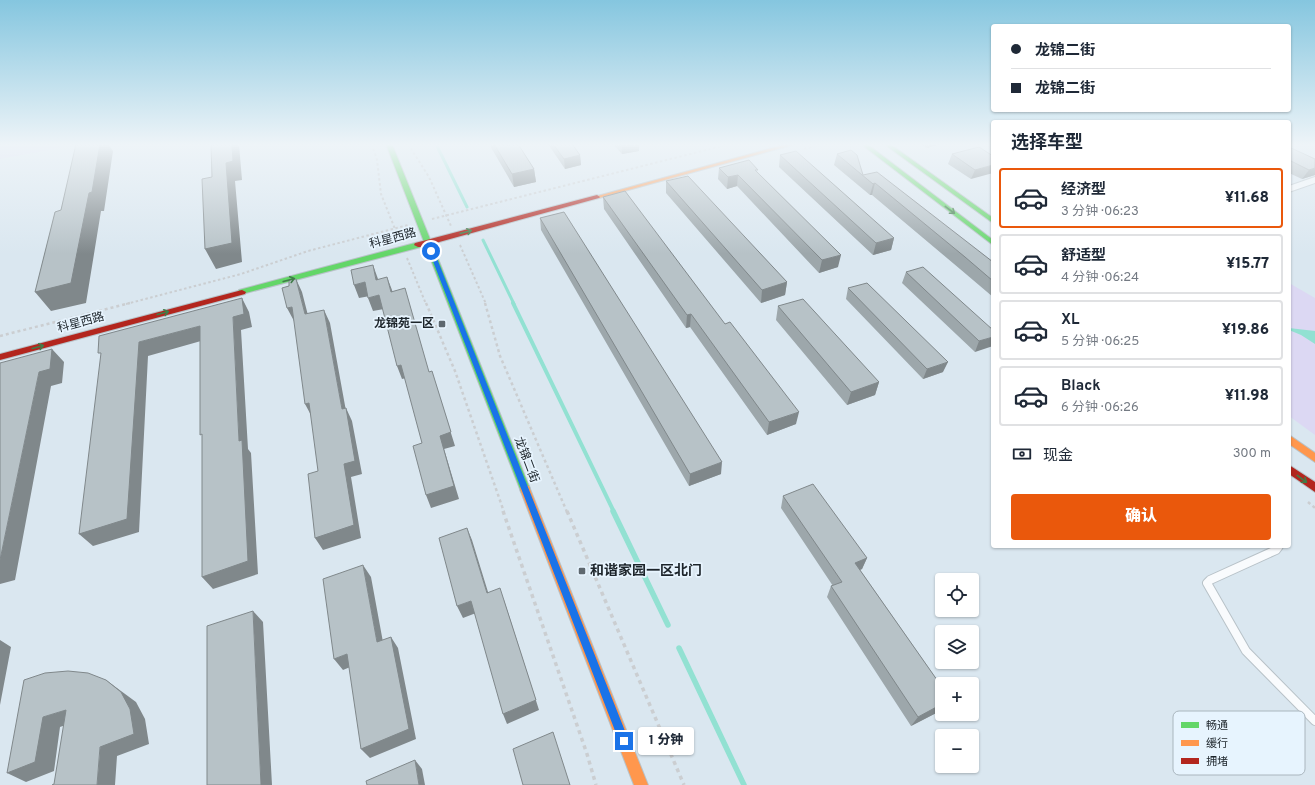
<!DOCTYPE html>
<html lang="zh">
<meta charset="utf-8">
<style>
:root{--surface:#fff;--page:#f2f2f3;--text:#1f2937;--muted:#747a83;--line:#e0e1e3;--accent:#ea580c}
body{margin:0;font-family:Overpass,"Noto Sans SC",sans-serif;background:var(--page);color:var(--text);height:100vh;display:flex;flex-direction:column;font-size:15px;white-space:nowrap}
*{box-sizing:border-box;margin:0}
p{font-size:13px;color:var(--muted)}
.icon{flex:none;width:22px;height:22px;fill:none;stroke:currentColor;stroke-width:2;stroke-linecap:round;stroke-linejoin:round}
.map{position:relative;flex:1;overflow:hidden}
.panel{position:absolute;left:991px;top:120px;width:300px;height:428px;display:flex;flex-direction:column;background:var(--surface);border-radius:4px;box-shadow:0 1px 3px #0004}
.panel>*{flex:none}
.top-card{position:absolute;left:991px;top:24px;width:300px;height:88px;border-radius:4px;box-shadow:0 1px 3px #0004;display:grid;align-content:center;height:88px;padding:0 20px;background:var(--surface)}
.controls{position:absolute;left:935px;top:573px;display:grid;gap:8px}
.controls a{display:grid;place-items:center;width:44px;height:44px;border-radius:4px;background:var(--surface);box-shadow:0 1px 3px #0004;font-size:20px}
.end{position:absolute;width:18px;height:18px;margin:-9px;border:5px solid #1a73e8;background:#fff;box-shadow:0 0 0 2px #fff}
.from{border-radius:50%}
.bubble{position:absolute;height:28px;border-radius:4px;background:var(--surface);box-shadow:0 1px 3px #0004;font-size:13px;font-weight:800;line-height:28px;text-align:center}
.top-card b{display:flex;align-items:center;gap:14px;height:38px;font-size:15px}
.top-card b+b{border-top:1px solid var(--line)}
.top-card i{width:10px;height:10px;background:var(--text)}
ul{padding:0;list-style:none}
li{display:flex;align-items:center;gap:12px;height:60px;margin:0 8px 6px;padding:0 12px;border:2px solid var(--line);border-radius:4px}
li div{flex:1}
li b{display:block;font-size:15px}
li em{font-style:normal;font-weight:800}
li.active{border-color:var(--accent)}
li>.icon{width:36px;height:36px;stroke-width:1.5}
h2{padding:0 20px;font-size:18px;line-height:48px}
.pay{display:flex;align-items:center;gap:10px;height:44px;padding:0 20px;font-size:15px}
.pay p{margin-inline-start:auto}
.cta{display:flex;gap:8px;margin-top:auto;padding:8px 20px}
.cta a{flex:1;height:46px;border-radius:4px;background:var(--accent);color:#fff;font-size:16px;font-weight:800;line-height:46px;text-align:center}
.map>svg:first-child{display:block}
.green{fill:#dcd8f3}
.water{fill:#92e1d2}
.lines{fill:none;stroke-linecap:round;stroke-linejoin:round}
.stream-far2{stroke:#92e1d2;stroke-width:3}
.stream-far1{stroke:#92e1d2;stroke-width:4}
.stream{stroke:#92e1d2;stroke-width:5.5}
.lane-casing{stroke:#b8c2c8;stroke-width:10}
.street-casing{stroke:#b8c2c8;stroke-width:2}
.fast-casing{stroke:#b8c2c8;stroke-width:2}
.slow-casing{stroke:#b8c2c8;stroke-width:2}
.jam-casing{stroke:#b8c2c8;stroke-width:2}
.path-far2{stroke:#cbced1;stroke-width:2;stroke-dasharray:2.5 2.5;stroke-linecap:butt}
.path-far1{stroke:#cbced1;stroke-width:2.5;stroke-dasharray:3 3;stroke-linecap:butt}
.path{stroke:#cbced1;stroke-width:3.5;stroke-dasharray:4 4;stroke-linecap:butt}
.lane{stroke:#f9fbfd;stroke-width:8}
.street{fill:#f9fbfd;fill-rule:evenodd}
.fast{fill:#63d668;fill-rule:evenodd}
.slow{fill:#ff974d;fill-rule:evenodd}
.jam{fill:#b3261e;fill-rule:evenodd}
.wall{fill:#9da7ab}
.shaded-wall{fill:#80888b}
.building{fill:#b7c2c7;stroke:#80888b}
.oneway{stroke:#407d49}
.route{fill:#1a73e8}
.poi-dot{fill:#5e686f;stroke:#e7f4fe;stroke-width:1.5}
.labels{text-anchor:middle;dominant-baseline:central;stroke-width:3.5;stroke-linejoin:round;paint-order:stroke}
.street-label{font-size:12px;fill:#1c242a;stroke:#e7f4fe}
.poi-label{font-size:12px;font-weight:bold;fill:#1c242a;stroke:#e7f4fe;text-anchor:end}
.near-poi-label{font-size:14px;font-weight:bold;fill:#1c242a;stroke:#e7f4fe;text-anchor:start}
.key{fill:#e7f4fe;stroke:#aab6be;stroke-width:1}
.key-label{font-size:11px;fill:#1c242a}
</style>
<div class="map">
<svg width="1315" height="785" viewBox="0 0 1315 785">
<rect width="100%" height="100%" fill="#dae7f0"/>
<path class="green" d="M0,144H82L0,159Z
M1289,283L1315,298V435L1289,416Z"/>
<path class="water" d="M1289,328L1315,331V344L1301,335L1289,330Z"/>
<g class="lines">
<path class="stream-far2" d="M436,144L467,207
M483,240L514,304"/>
<path class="stream-far1" d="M513,303L614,512"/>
<path class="stream" d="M613,511L668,625
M679,648L744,785"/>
<g class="lane-casing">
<path id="lane" d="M1279,546L1276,550L1210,580L1207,583L1246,651L1315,721"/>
</g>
<g class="street-casing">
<path id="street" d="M1315,177V183L1289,192V186Z"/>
</g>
<g class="fast-casing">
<path id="fast" d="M386,144H392L530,489L529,492L525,493L521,492L520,489Z
M861,144H867L993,240V245Z
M884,144H890L993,218V223Z
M415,243H418L422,245L421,247L242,294L238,292L239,290Z"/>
</g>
<g class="slow-casing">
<path id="slow" d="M787,144H796L599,198H595L594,197Z
M1289,435L1315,453V462L1289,444Z
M525,485L529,486L530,489L648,785H634L520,489L521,486Z"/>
</g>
<g class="jam-casing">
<path id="jam" d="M597,195L600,197L599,198L421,247H418L414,245L415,243Z
M242,290L246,292L245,294L0,360V354Z
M1289,465L1315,482V492L1289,474Z"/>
</g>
<path class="path-far2" d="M372,144L377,160L381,194L399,239
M408,144L429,177L451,226
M846,144L851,147
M804,149L825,144
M432,219L730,144
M460,245L486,304
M407,258L426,304
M126,304L241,274L308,251L408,225"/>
<path class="path-far1" d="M426,303L455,371L504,512
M485,303L500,356L567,512
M0,336L130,303
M1308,502L1315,508"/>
<path class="path" d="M503,511L587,754L596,785
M567,511L684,785"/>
<use href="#lane" class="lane"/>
<use href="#street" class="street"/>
<use href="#fast" class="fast"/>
<use href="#slow" class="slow"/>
<use href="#jam" class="jam"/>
</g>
<path class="wall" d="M489,144H518L534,169L536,182L514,187Z
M548,144H572L580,155L581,165L565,169Z
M613,144H639V151L622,154Z
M921,144H940L927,148Z
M1289,147L1315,175L1302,179L1289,173Z
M837,154L863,175L993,262V297L960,269L872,195H870L834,165Z
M952,154L993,156L971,179L948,164Z
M780,155L894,238L891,250L873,255L779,167Z
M719,168L758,173L838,267L819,273L737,186L727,189L718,179Z
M666,181L787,282L785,295L761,303L666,193Z
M603,197L796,424L767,435L690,327L686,328L604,209Z
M540,218L721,474L689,486L541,230Z
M906,272L993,330L975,352L902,283Z
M848,288L943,372L923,379L846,299Z
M778,306L879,382L875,395L847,405L776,320Z
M783,496L867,558L862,569L860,570L942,687V710L911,726L827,597L831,586H833L781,508Z"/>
<path class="shaded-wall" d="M100,144H108L113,151L104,211H101L86,303L51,311L35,292L89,193Z
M232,144H239L242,180L235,181L242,262L216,269L205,249L226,163Z
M628,144H639V151L622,154V145Z
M929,144H940L927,148Z
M580,155L581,165L565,169L564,159Z
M993,165V173L971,179L975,170Z
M1315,168V175L1302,179L1309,170Z
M534,169L536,182L514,187L512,174Z
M738,175L737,186L727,189L728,177Z
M875,183L872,195H870L873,184Z
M894,238L891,250L873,255L876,243Z
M841,255L838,267L819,273L822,260Z
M373,265L378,279L381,293L376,280Z
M387,277L392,290L396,305L391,292Z
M296,279L302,292L311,327L305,314Z
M365,282L370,296L359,298L354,285Z
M787,282L785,295L761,303L762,290Z
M379,295L384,309L373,311L368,298Z
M242,298L249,312L252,327L241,330L248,449L251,453L258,574L213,589L202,577L239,441L233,317Z
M292,307L298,320L294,321L287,308Z
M324,310L330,323L348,422L342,409Z
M691,314L690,327L686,328L687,315Z
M200,326L208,339L148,356L139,532L93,546L79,534L139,342Z
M993,337V346L975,352L979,341Z
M52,349L64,362L62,383L51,386L15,580L0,584V560L39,372Z
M948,362L943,372L923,379L927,369Z
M401,365L406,378L402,379L397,366Z
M879,382L875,395L847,405L851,392Z
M436,385L455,446L444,449L459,499L431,508L426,495L440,436Z
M309,403L312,417L305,404Z
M346,408L352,421L362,474L351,477L361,538L323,550L315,538Z
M799,412L796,424L767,435L769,422Z
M722,462L721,474L689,486L690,474Z
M467,528L472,540L492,605L487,593Z
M867,558L862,569L850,574L855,563Z
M363,565L371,577L385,653L377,642Z
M504,600L539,710L507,724L503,714Z
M471,601L476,613L463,618L457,606Z
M253,611L263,622L272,785H261Z
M391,637L398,648L416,739L370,758L361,749Z
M0,640L11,647L0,705Z
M347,654L355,665L343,670L334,659Z
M106,680L136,702L145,719L149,744L117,756L115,785H97Z
M942,704V710L911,726L918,717Z
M66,710L82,719L60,727L54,771L26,782L7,773L43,717Z
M415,760L422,769L425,785H419Z"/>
<path class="building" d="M76,144H100L92,192L89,193L71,283L35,292L55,212L61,210Z
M211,144H232L233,161L226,163L232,243L205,249L202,179L212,177Z
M494,144H518L534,169L512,174Z
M553,144H572L580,155L564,159Z
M979,147L993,156V165L975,170L952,154Z
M1289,147L1315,159V168L1309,170L1289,160Z
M851,150L857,155L863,175L877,172L993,262V281L965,257L875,183L873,184L837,154Z
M796,151L894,238L876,243L780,155Z
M749,160L758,170H755L841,255L822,260L738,175L728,177L719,168Z
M688,176L787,282L762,290L666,181Z
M625,191L725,324L730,322L799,412L769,422L691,314L687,315L603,197Z
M564,212L722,462L690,474L540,218Z
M373,265L376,280L387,277L391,292L405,288L429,372L432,371L451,432L440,436L454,486L426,495L413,446L422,443L401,365L397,366L379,295L368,298L365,282L354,285L351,270Z
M923,267L993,330V337L979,341L906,272Z
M296,279L305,314L324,310L342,409L346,408L355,461L344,464L354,525L315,538L308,474L318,471L309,403L305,404L292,307L287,308L282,288L289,286V280Z
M867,283L948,362L927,369L848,288Z
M242,298L244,314L233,317L239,441L242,440L248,561L202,577V434L200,435V326L139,342L127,519L79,534L101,353H98L99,336Z
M803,299L879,382L851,392L778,306Z
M52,349L50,369L39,372L0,560V363Z
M813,484L867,558L855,563L942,687V704L918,717L831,586L842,582L783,496Z
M467,528L487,593L500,588L536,700L503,714L471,601L457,606L439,538Z
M363,565L377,642L391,637L409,729L361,749L347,654L334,659L323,579Z
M253,611L261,785H207V626Z
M68,671L88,673L106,680L121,692L130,709L134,734L100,747L97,785H52L54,784L66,710L43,717L35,762L7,773L24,680L45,673Z
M553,732L570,785H523L513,749Z
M415,760L419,785H367L366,781Z"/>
<defs><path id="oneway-shaft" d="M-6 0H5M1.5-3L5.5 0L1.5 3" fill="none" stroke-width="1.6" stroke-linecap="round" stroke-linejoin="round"/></defs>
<g class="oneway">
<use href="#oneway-shaft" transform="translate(950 210) rotate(37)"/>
<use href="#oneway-shaft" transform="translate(466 232) rotate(-15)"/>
<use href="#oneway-shaft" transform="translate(289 280) rotate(-15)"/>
<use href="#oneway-shaft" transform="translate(163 313) rotate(-15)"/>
<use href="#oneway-shaft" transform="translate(38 347) rotate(-15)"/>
<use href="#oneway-shaft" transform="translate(1302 479) rotate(37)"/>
</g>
<linearGradient id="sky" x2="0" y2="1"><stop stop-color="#85c6df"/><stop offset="0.57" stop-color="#eef4f8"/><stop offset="1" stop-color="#eef4f8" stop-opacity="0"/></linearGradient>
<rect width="1315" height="254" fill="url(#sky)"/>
<path class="route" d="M431,249L434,251L629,741L627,744L624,746L620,744L619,741L429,251Z"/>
<g class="poi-dot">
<rect x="438" y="320" width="8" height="8" rx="2"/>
<rect x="578" y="567" width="8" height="8" rx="2"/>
</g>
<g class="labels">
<g class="street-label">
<text transform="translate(393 239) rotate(-15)">科星西路</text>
<text transform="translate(81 323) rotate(-15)">科星西路</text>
<text transform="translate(526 460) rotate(69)">龙锦二街</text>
</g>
<g class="poi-label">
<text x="434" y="324">龙锦苑一区</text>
</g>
<g class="near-poi-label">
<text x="590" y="571">和谐家园一区北门</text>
</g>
</g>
<rect x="1173" y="711" width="132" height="64" rx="6" class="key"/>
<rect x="1181" y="722" width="18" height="6" fill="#63d668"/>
<rect x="1181" y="740" width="18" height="6" fill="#ff974d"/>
<rect x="1181" y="758" width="18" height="6" fill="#b3261e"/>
<g class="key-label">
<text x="1206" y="729">畅通</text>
<text x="1206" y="747">缓行</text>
<text x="1206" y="765">拥堵</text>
</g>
</svg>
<div class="controls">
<a><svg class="icon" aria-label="locate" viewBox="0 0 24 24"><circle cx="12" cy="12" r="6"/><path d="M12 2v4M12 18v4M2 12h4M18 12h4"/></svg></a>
<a><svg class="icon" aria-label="layers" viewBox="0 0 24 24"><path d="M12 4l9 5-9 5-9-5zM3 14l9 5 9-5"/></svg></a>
<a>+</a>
<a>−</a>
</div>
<i class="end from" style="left:431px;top:251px"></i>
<i class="end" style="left:624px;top:741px"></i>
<div class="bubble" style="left:638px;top:727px;width:56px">1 分钟</div>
<div class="top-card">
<b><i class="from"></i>龙锦二街</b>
<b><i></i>龙锦二街</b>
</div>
<section class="panel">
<h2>选择车型</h2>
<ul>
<li class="active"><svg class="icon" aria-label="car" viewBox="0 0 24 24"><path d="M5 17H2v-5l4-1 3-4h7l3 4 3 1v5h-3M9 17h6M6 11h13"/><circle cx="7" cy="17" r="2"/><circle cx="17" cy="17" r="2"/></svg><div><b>经济型</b><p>3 分钟 · 06:23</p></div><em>¥11.68</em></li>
<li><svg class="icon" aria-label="car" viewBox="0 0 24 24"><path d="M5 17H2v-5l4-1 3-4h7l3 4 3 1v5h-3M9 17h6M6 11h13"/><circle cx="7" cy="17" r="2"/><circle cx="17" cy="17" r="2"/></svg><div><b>舒适型</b><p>4 分钟 · 06:24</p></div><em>¥15.77</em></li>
<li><svg class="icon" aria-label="car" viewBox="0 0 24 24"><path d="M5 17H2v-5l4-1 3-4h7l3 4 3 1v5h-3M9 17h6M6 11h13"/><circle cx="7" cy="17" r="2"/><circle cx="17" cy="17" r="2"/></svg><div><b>XL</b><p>5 分钟 · 06:25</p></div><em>¥19.86</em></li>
<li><svg class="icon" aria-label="car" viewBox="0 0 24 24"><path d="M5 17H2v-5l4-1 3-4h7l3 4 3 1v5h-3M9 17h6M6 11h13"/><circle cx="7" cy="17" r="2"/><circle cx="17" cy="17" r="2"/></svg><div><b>Black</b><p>6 分钟 · 06:26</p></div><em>¥11.98</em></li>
</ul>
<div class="pay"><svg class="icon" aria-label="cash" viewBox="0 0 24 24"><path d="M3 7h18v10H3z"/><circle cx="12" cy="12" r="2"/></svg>现金<p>300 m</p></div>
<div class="cta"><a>确认</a></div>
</section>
</div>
